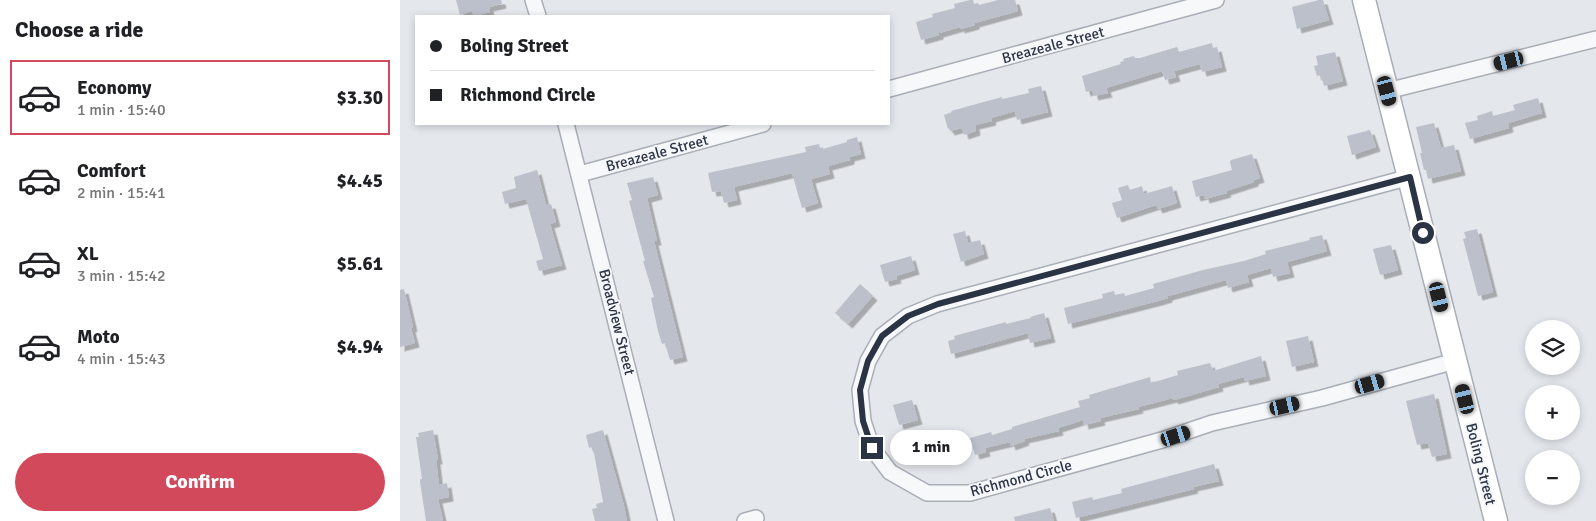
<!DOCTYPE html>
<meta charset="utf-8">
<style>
:root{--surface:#fff;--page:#f6f6f6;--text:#202124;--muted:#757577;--line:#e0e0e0;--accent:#d1495b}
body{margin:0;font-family:Signika,sans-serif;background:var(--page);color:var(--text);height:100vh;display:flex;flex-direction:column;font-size:19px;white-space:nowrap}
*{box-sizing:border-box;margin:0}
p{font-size:16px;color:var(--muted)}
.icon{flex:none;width:28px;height:28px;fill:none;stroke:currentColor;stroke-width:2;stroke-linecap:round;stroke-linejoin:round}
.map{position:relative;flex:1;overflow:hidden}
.sheet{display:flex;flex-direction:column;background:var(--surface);width:400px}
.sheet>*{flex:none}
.top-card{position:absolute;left:15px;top:15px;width:475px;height:110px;border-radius:0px;box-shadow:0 2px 8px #0003;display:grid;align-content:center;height:110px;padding:0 15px;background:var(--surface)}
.buttons{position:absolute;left:1125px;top:320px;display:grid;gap:10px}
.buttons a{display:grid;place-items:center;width:55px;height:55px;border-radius:50%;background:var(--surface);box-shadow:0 2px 8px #0003;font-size:25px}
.end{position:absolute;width:22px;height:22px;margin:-11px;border:6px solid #2b3445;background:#fff;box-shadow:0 0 0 2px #fff}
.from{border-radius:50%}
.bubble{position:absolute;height:35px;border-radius:18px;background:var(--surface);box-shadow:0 2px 8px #0003;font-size:16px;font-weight:700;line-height:35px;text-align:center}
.car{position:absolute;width:15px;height:30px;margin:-15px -8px;border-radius:6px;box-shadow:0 0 4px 1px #0007;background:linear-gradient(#222 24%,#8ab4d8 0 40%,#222 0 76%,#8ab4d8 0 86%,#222 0)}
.top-card b{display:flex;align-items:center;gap:18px;height:48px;font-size:19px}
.top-card b+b{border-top:1px solid var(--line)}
.top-card i{width:12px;height:12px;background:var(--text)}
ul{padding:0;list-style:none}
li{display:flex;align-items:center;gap:15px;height:75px;margin:0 10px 8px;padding:0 5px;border:2px solid transparent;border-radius:0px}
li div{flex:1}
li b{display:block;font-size:19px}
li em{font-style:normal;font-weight:700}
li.on{border-color:var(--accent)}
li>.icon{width:45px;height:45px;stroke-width:1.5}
h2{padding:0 15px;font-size:22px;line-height:60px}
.action{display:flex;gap:10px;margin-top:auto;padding:10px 15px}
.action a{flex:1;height:58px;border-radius:30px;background:var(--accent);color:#fff;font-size:20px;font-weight:700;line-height:58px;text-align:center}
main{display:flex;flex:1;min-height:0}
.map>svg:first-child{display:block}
.building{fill:#bbc0ca;filter:url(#shadow)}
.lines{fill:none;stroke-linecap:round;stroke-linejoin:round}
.street-casing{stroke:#a9aeb7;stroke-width:18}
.secondary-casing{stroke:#a9aeb7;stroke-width:25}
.street{stroke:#f7f8fa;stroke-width:15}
.secondary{stroke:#fff;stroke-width:22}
.route{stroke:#2b3445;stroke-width:6}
.labels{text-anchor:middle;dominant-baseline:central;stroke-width:4;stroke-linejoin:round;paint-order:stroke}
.street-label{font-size:15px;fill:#2b3445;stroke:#f4f6f9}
</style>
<main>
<section class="sheet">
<h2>Choose a ride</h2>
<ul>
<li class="on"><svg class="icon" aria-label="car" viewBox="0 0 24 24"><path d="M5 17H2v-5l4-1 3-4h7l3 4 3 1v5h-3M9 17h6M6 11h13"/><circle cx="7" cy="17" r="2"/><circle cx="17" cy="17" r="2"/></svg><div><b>Economy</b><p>1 min · 15:40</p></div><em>$3.30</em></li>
<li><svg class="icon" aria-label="car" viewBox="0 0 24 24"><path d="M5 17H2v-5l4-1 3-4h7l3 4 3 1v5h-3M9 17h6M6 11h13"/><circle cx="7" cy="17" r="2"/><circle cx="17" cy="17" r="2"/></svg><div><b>Comfort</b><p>2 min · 15:41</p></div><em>$4.45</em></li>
<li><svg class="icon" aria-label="car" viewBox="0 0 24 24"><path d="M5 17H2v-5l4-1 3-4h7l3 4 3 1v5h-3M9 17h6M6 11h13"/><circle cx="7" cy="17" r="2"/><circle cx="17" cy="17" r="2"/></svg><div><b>XL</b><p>3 min · 15:42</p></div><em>$5.61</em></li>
<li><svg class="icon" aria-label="car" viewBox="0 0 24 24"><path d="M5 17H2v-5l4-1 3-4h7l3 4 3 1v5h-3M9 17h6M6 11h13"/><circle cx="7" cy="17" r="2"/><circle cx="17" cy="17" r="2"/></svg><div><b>Moto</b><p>4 min · 15:43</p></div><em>$4.94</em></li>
</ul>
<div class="action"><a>Confirm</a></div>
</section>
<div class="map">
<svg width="1196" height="521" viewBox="0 0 1196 521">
<defs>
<filter id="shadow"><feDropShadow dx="4.5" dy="4.5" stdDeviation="0" flood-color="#0004"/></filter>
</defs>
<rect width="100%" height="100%" fill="#e4e7ec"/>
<path class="building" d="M56,0H101L102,4L89,7L90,12L74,16L72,11L60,15Z
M570,0H573L574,4L578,3L579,5L598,0H615L618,11L575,23V25L560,29V27L539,33V35L521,40L516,22L533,17L532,14L555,8L554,4Z
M919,0H923L929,20L897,29L892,7Z
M812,43L813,48L817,47L822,67L802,72L800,64L774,71L776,77L765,80L762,71L706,88L708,93L694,96L692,90L686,92L682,76L721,64L720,62L724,61L723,59L734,56L735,58H740L777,47L779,52Z
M935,52L943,81L924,86L921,75L917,76L914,66L918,65L916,56Z
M641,86L648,112L617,120L615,111L591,118L592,121L575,125L576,131L564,135L562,128L550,131L549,128L548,129L544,115L552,112L551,111L602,97V99L629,93L628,89Z
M1138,98L1142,113L1108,123L1109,128L1070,139L1065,123L1078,120L1077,116L1092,111L1093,116L1115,110L1113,105Z
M1034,123L1041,148L1054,145L1061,171L1028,179L1026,170H1024L1020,153H1022L1016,127Z
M970,130L976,147L952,155L947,136Z
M457,137L461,154L450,157V160L428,166L430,174L411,179L418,203L402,208L392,173L334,187L337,200L324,203L321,191L312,192L308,173L406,152L405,147L419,144L420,148L423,147V149L447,142V140Z
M852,154L860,178L854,180V182L826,191L827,193L805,199L804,195L796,197L792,181L832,170L830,162L831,160Z
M137,170L146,205L151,204L156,222L150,224L162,265L139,271L136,261L143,259L126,199L105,204L102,192L116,188L114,177Z
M253,177L258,195L247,198L257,241H254L283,357L270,360L265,343L262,344L258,331L251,298L254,297L243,261H245L229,201L232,200L227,183Z
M728,185L730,190L742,186L744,194L772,186L777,203L758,209L756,205L717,218L712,203L722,200L718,188Z
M1077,229L1093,292L1078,296L1063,239L1066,238L1064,232Z
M565,231L568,243L580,240L584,254L561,262L553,234Z
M922,235L927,251L887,262L890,273L873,277L871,268L847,275L849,282L828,288L826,280L768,296V298L758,301L668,324L664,308L703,298L702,294L714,291L715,295L724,293L725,296L754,288L753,284L803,270L844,261L866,254L865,251L910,240L909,238Z
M991,245L998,270L980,275L973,249Z
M511,256L515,270L496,276L497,279L485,282L480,265Z
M460,284L473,296L448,324L435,313Z
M4,289L13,327L11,328L15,343L0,347V290Z
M644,313L651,338L630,343L628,333L551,354L548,341L555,339L554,336L606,322V324L631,318L630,317Z
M908,336L914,362L892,367L886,341Z
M861,356L866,376L845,381L844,377L818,384L819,387L774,400L773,398L738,407L739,409L700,418L701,421L684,425L683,420L658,428L659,431L624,439L625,441L611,446L610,442L585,448L586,452L575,455L570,438L591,432L592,435L612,429V427L680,407L678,401L690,398L689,395L750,377L751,383L778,375L777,371L810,363L813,371Z
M1034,394L1047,454L1032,457L1028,443L1017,445L1006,401Z
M512,400L518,420L499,425L493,405Z
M33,430L38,460H36L39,485L47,483L49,497L38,499L43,521H26L20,482V479H22L16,437H19L18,433Z
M203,430L224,506L227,521H195L192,509L197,508L196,504L203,502L194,453L191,447L189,448L186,435Z
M532,437L553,444L549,459L541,456L540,458L527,454Z
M814,464L819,481L793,487L794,489L676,518L672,502L692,497L693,500L722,493L721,489Z
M650,508L654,521H615L614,517Z"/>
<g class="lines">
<g class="street-casing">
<path id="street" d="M133,0L138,16
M489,89L816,0
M987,91L1196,39
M166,124L266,521
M180,174L363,124
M1010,177L537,304L508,316L482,336L468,361L460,390L463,421L472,448L490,472L527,493H570L762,440L812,423L922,398L1055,361
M345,521L356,518"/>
</g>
<g class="secondary-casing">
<path id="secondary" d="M964,0L1096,521"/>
</g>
<use href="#street" class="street"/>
<use href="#secondary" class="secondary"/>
</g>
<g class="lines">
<path class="route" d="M472,448L463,421L460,390L468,361L482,336L508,316L538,304L1010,177L1023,233"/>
</g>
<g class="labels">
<g class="street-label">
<text transform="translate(653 45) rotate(-15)">Breazeale Street</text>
<text transform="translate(257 153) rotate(-15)">Breazeale Street</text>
<text transform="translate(217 322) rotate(76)">Broadview Street</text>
<text transform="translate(1081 464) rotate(76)">Boling Street</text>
<text transform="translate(621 478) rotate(-15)">Richmond Circle</text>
</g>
</g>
</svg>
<div class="buttons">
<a><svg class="icon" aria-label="layers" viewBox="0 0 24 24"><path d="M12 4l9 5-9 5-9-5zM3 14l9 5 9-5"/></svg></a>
<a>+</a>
<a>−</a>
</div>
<i class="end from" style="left:1023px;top:233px"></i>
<i class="end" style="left:472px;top:448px"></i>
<div class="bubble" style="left:490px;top:430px;width:82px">1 min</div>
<i class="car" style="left:1109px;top:61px;rotate:256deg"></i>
<i class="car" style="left:987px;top:91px;rotate:165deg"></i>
<i class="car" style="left:1039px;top:297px;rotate:166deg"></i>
<i class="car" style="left:970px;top:384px;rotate:74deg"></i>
<i class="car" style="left:1065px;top:399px;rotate:346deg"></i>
<i class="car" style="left:885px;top:406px;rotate:77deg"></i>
<i class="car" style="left:776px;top:436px;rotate:72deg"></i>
<div class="top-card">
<b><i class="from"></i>Boling Street</b>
<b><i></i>Richmond Circle</b>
</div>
</div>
</main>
